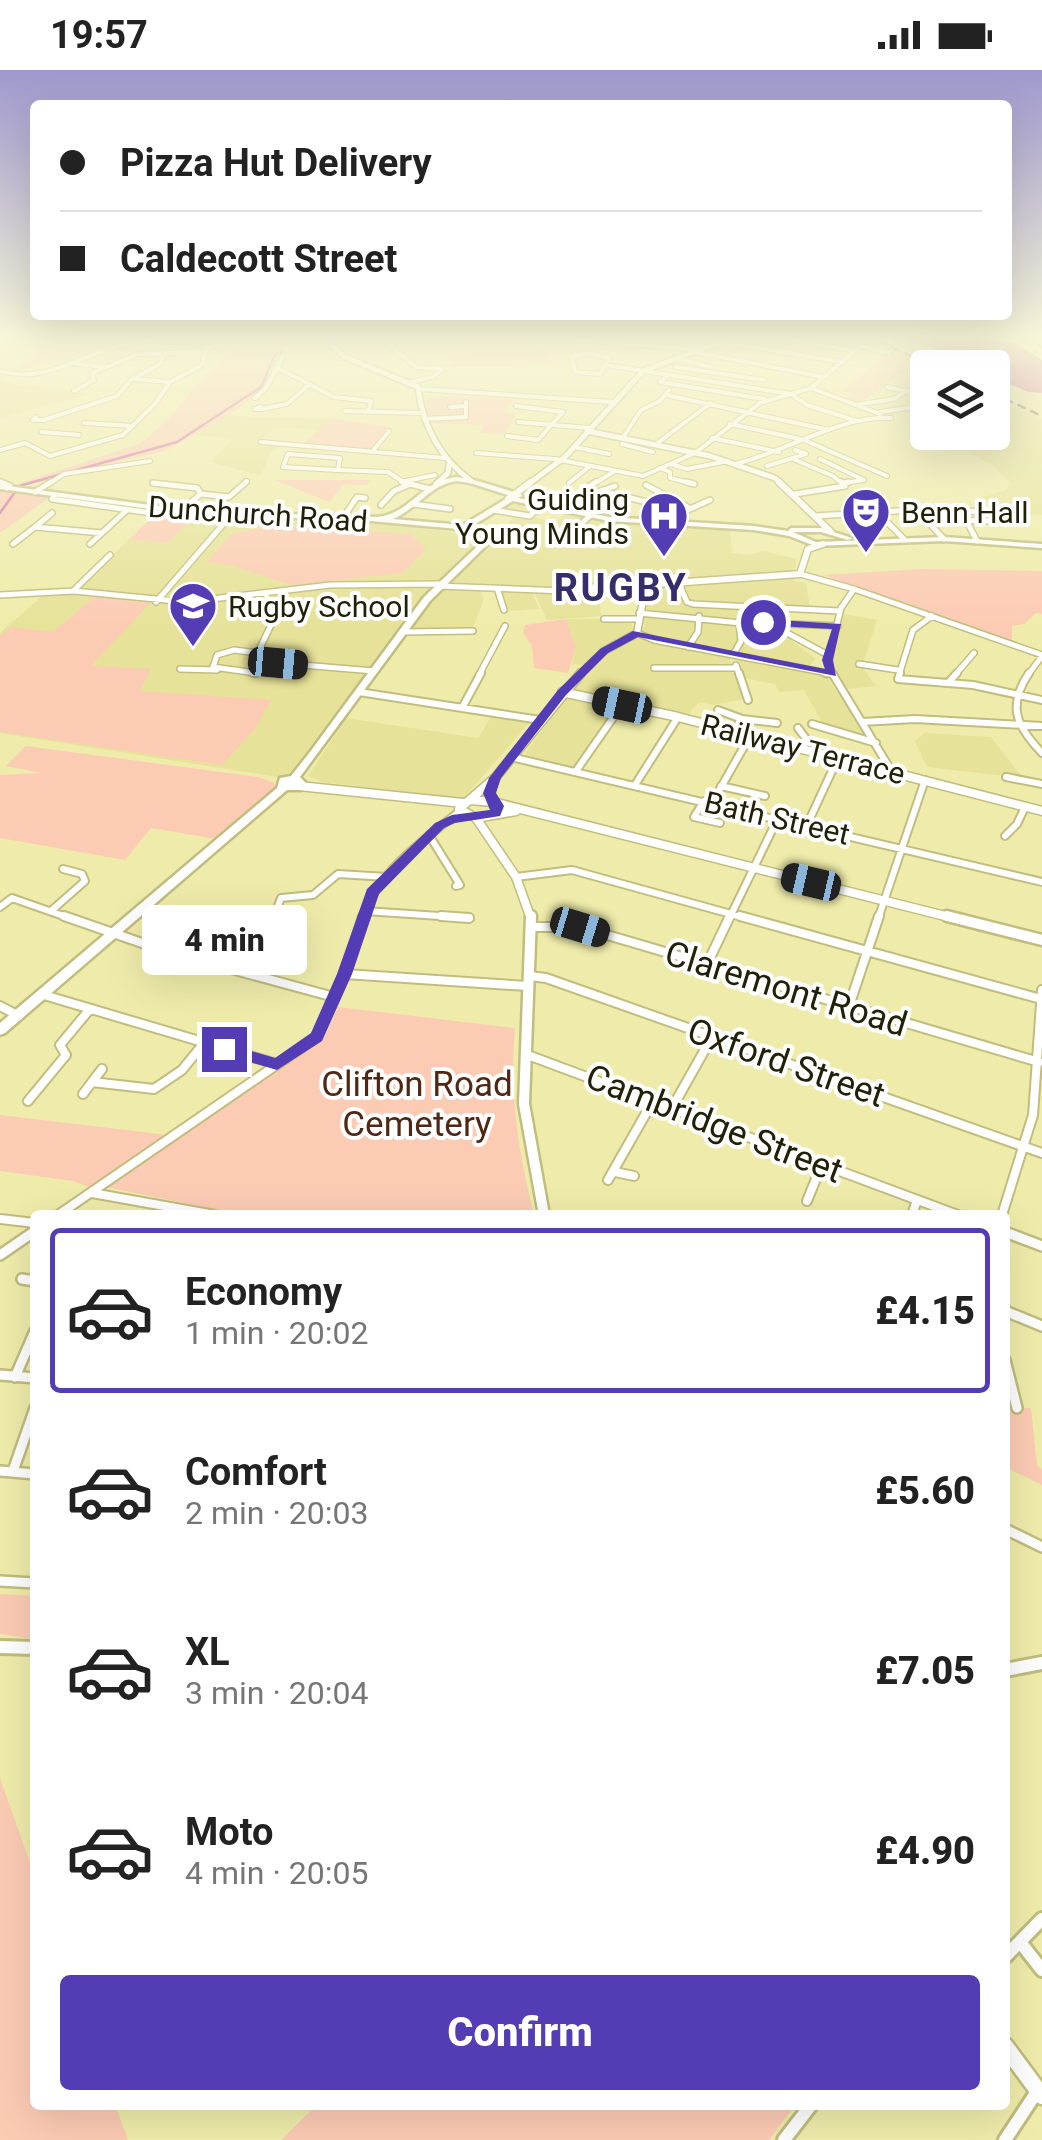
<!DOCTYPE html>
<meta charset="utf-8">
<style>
:root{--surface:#fff;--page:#f2f2f2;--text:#222;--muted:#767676;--line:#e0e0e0;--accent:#533cb4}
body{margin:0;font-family:Roboto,sans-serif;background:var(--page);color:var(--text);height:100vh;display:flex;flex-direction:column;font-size:38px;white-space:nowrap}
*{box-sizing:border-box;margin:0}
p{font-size:32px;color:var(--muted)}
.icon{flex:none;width:55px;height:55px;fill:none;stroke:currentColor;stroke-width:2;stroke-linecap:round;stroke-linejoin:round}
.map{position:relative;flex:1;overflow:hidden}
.sheet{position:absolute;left:30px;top:1140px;width:980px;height:900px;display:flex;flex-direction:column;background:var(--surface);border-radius:10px;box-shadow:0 10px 40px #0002}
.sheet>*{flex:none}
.top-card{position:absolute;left:30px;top:30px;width:982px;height:220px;border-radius:10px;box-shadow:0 10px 40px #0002;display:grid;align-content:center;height:220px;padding:0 30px;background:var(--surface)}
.buttons{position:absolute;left:910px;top:280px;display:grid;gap:20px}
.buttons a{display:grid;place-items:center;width:100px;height:100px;border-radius:10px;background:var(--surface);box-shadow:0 10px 40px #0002;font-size:50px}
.end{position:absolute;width:45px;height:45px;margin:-22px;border:12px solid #533cb4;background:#fff;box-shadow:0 0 0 5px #fff}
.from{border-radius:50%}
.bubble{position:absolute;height:70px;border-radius:10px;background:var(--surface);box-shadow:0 10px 40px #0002;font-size:32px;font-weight:800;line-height:70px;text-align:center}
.car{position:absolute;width:30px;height:60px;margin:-30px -15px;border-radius:12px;box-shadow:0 0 8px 2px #0007;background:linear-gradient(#222 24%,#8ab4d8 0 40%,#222 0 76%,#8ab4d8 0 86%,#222 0)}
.top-card b{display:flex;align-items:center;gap:35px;height:95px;font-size:38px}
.top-card b+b{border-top:2px solid var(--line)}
.top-card i{width:25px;height:25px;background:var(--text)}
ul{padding:18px 0 0;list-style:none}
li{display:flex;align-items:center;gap:30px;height:165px;margin:0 20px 15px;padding:0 10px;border:5px solid transparent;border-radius:10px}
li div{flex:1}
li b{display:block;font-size:38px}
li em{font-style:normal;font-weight:800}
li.selected{border-color:var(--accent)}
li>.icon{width:90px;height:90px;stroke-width:1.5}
.button{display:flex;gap:20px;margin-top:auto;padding:20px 30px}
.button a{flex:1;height:115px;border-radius:10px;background:var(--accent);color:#fff;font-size:40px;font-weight:800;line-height:115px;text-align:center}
.status{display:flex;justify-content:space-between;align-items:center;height:70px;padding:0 50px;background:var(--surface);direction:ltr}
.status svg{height:28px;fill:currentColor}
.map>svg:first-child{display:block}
.built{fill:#e6e299}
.green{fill:#fccbb4}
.water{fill:#d16da8}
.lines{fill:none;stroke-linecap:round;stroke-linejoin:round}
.stream{stroke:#d16da8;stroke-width:2.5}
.street-far5-casing{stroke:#c1bd7e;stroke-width:6}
.street-far4-casing{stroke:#c1bd7e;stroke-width:8}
.street-far3-casing{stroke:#c1bd7e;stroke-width:10}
.street-far2-casing{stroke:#c1bd7e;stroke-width:12}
.street-far1-casing{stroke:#c1bd7e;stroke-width:14}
.street-casing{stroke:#c1bd7e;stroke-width:18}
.secondary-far4-casing{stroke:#c1bd7e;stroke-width:8}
.secondary-far3-casing{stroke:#c1bd7e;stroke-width:9}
.secondary-far2-casing{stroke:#c1bd7e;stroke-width:11}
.secondary-far1-casing{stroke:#c1bd7e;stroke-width:15}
.secondary-casing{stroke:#c1bd7e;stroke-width:21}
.primary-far1-casing{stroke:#c1bd7e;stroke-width:8}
.primary-casing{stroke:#c1bd7e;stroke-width:9}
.highway-casing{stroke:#c1bd7e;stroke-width:5}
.street-far5{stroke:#fff;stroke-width:4}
.street-far4{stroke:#fff;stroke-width:5}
.street-far3{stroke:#fff;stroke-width:6}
.street-far2{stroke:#fff;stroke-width:8}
.street-far1{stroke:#fff;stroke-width:9}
.street{stroke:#fff;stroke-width:12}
.secondary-far4{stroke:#fff;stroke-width:5}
.secondary-far3{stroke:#fff;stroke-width:6}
.secondary-far2{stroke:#fff;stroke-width:8}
.secondary-far1{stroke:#fff;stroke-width:10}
.secondary{stroke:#fff;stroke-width:16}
.primary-far1{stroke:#fff;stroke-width:5}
.primary{stroke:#fff;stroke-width:6}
.highway{fill:#fff;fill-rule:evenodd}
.rail{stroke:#737148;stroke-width:2.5;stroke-dasharray:9 5;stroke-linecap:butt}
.route{fill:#533cb4}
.labels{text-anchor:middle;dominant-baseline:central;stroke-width:8;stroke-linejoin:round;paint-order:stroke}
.far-poi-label{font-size:30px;fill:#222007;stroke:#fff;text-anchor:start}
.far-street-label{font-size:30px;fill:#222007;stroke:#fff}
.street-label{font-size:35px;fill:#222007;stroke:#fff}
.park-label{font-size:35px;fill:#502712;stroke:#fff}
.far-district-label{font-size:38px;font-weight:bold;letter-spacing:2.5px;fill:#362e6a;stroke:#fff}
</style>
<div class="status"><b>19:57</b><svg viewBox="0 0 49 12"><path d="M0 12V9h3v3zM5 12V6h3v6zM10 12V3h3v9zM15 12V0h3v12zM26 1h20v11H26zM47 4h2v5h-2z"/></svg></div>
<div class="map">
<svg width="1042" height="2070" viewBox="0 0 1042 2070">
<rect width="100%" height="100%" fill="#efecab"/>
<path class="built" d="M0,310L11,314L90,324L0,348Z
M1018,338L1042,349V445L994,441L991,433L978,428L1006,420L1010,412L992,395L933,363L992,362L993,340Z
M229,345L250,347L330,348L318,360L275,357L259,372L282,376L270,383L261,406L211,392L232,369L195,365Z
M513,431L537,436L529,446L556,452L565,444L592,450L730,458L732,483L750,485L763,481L796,489V497L789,502L675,513L692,516L794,508V511L806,513L810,538L758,537L761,551L725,550L784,565L816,589L808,597L728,584L744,629L714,635L699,632L686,647L621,634L573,700L522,688L594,589L582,595L572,594L576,578L566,549H631L633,561L621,570L639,564L645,556L643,545L648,521L639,520L636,526L531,519L539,539L505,541L498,520L481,519L483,531L472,560L397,562L292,702L277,707L0,663V563L43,525L72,523L81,518L129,469L168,473L196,444L229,446L208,477L236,446L359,450L487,467L458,497L464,499L515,446L496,442Z
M534,522L599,526L601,546L547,550Z
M844,544L877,550L862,597L876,616L848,619L833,600L831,590Z
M737,587L825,605L871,670L824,656L804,620L779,622L775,614L744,608Z
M492,645L529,653L463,729L322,712L308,706L346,648L478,668Z
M925,663L991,667L1023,708L927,697L915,671Z"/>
<path class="green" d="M460,265H530L528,273L547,275L553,294L449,297L453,286H473V282L454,281Z
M268,269L287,270L282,275L284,284L266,317L226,347L165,381L14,415L139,374L166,352L199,312L241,275L257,271L253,275H261Z
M45,271L98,272L112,277C79,287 46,287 17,305L10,303L36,285Z
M890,283L916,294L866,329L857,332L846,329L854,325L841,321Z
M447,327L513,329L503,343L516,344L505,364L481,363L483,355L432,353L426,344L427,328Z
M330,348L389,357L372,380L305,373Z
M275,410H370L367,415L344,414L329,432Z
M0,419L50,427L0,463Z
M159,441L196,444L168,473L129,469Z
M275,455L410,464L426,479L402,503L292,515L230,495L207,492L232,464Z
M921,499L1042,501V544L1036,543L1024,554L1012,556V571L823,505Z
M95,527L150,533L91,596L151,599L140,621L271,630L254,660L222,695L0,662V566L11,557L53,562Z
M566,549L576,578L568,603L534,598L532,576L523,563L525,555Z
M26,676L258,707L273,712L276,717L216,769L151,758L125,790L0,768V705L41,703L6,696Z
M338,937L515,958C509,1026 518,1079 534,1145H241L107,1117L92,1118L73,1111L0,1101V1045L168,1065L173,1069L325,966Z
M1031,1338L1037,1396L1042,1399V1415L1005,1397V1339Z
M0,1524L35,1526V1569L0,1564Z
M0,1708L35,1807V2035H115L128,2070H0Z
M317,2035H795L769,2070H281Z"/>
<path class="water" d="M952,266L1015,273L1042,290V323L1028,322L993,307L992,298L971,297L926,275Z"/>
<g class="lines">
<path class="stream" d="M19,416L177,372L261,317L275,285L283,281
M0,443L15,422"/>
<g class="street-far5-casing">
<path id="street-far5" d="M769,265L853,281
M811,265L843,271
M70,266L111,265
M385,271L416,297L442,299L433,307L411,312
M535,272L543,267L702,280
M722,272L842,292
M660,275L683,265
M695,282L823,307
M586,283L609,288L600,304L575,302L572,287Z
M675,288L711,297
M70,293L104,297
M606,295L791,324L807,335L857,351
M675,297L764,310
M278,298L334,327L371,331L369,339
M0,301C44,314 76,287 119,276C146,269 176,268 204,265
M668,305L660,312L764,329
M915,307L923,300
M134,309L170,312
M811,318L880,344
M420,319L612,332
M74,321L94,310L92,303L138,284L204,282
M906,321H928
M666,325L829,360
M255,328L266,318L283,286
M855,335L894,329L906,321L887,317
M516,336L563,342
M260,337L262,339H255Z
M450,337L466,336
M262,339L287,334L309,315
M345,341L421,343
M880,342L928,335
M36,347L33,350H44L117,326L132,309L160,294L165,283
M424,349L466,347V332
M518,352L590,358
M84,353L133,356
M730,354L800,369L797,371
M41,362L79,365
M507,366L538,370L563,342
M624,366L641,340L660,331L669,320
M712,368L779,382
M804,370L887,406
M261,372L445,388
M622,374L653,382
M656,374L711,333
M574,377L609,384
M0,380L25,373L50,386L123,365L155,334L170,312L202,295L206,279L245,265
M373,381L389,361
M476,383L555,389L643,406L695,383L760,333L811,318L861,276L889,283
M288,384L340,388L338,400L283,397Z
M793,389L833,406L844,415
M820,389L864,410L844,413
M671,394L687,399L728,391
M735,394C783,383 844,344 891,348
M767,396L806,384L795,380
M660,398L670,402V408L694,414
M338,400L388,402L408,415
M0,412L7,415
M401,412L435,405
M153,413L169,415
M569,413L590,396
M47,415L64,404L150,391
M243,415L247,411
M592,415L615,401"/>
</g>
<g class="street-far4-casing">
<path id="street-far4" d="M1,412L10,416L7,418
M402,412L430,419
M687,412L694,414
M153,413L197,418L201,424
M844,413L849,412
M646,415L689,438
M588,417L596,412
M35,422L51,412
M605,422L647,432
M795,424L845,416L841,412
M55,425L52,429L152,443
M413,434L450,439
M381,435L394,421L408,415
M493,440L530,446L541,435
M576,440L594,423L615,416
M180,441L201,424L229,427L246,412
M877,442L904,469
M52,443L35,457L102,463
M815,446L913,440L993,442L998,451
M343,448L357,427L365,428
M683,449V442L710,430
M926,450L998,451
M926,450L944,469
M966,450L977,471
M569,465L593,443
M13,474L35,457
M90,474L127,440
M800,504L854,519L841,538L827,594L834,605
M679,514L687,532L693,534L840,541
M439,516L590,522L596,515
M854,519L1042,585
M74,520L110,485
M498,521L504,540
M0,525L74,521L186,532L330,515L441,514
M156,532L232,444
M639,543L761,555L789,564L828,585
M604,549H639
M763,553L838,556
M401,562L473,561
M637,563L654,570L833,604
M688,577L698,562L699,546
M234,580L275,585L278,593L256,603L213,597L217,585Z
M258,582L272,553L266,523
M733,585L741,571L739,551
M278,593L374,601
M859,594L898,600
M736,595L739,605
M654,598H737
M180,599L217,600
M479,605L505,556
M899,605L913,560L932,546
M955,605L974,583
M1028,605L1042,586"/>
</g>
<g class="street-far3-casing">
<path id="street-far3" d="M253,603H257
M739,603L748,630
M825,603L833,604
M832,603L892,702
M900,603L898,609L973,615L1042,630
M1029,603C1007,636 1016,656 1042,683
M949,612L957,603
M359,622L540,650
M462,638L481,603
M718,640L742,649L733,661
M742,649L777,653
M862,652L915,649L1042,656
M812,654L876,673
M798,658L807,670L801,679
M511,687L1042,812
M576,701L622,635
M1006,707L1042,714
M635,715L678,647
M721,716L765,726
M704,731L694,747L720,753
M712,733L750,666
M807,755L838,688
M429,765L460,815L456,816
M1005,766L1017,754L1025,737
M516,807L572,800L749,849
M0,837L12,828L72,849
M51,841L85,811L82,804L63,799
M365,841L469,848
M273,849L281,828L313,825L338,804L387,807
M362,849C377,803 423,770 460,741
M729,849L778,748
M878,849L925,710"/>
</g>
<g class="street-far2-casing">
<path id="street-far2" d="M64,846L165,881L334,927
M274,846L269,860H280
M441,846L469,848
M740,846L1041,929
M533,857H580L1039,992
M707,894L730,846
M345,904L527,916
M529,906L546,908L1042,1083
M44,925L277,994
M0,936L19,946
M848,939L879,846
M525,984L958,1145
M92,1012L102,999
M83,1024L92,1012L154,1019L182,1000L204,973
M28,1031L66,985L60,975L90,939
M672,1038L712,967
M615,1102L634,1106
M608,1110L653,1031
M92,1123L215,1145
M807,1131L822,1094
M58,1145L317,967L345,904L363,846
M912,1145L917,1130
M1002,1145L1033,1045L1042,920
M0,1149L35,1153"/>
</g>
<g class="street-far1-casing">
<path id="street-far1" d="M1005,1162L1042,1176
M0,1185L35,1161
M22,1209L35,1211
M1005,1241L1042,1256
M1005,1290L1017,1338
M0,1305L35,1308
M15,1307L35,1261
M0,1401L35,1404
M13,1401L35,1338
M1005,1459L1042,1477
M0,1511L35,1513"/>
</g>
<g class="street-casing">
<path id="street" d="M0,1577L35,1578
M1005,1600L1042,1593
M1020,1872L1042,1900
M1005,1887L1042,1849
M784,2070L811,2035
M1005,2070L1038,2020"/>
</g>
<g class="secondary-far4-casing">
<path id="secondary-far4" d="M319,265L345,287L418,317C422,355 440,388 471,411
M587,361L710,386L775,408L782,415
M436,414L448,403L449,395"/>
</g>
<g class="secondary-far3-casing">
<path id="secondary-far3" d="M779,412L831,462
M579,605L604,581L637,563L645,520L658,514L800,504L808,479L823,474"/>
</g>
<g class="secondary-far2-casing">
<path id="secondary-far2" d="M562,622L678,647L1042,741
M299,716L463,733
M471,730L493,732L957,849
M516,741L476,748L459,739L495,708L581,603
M476,748L516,807L531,849"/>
</g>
<g class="secondary-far1-casing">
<path id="secondary-far1" d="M531,846L524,1034L544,1145
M947,846L1042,870"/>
</g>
<g class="secondary-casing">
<path id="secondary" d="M1005,1976L1042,2026"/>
</g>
<g class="primary-far1-casing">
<path id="primary-far1" d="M527,415L565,387L643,301L739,265"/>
</g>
<g class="primary-casing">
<path id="primary" d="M508,429L531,412"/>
</g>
<g class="highway-casing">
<path id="highway" d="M456,407L474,410L521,424L522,426L518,428L609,447L754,456L788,461L791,458H821L852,468L848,470L821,462H793L816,472L944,467L1042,474V478L944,471L815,476L789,466L754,460L609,451L513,431L472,456L499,463L430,531L300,707L306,713L301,720H287L5,963L0,965V953L277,718L280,708L291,706L310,682L424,527L488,466L487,463L480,461L360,450L196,445L0,419V415L196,441L377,447C412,443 419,412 456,407ZM456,411L470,413L514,427H509L463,455L393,449C417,439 430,415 456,411Z"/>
</g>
<use href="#street-far5" class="street-far5"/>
<use href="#street-far4" class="street-far4"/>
<use href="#street-far3" class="street-far3"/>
<use href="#street-far2" class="street-far2"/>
<use href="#street-far1" class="street-far1"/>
<use href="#street" class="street"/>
<use href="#secondary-far4" class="secondary-far4"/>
<use href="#secondary-far3" class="secondary-far3"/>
<use href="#secondary-far2" class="secondary-far2"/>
<use href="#secondary-far1" class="secondary-far1"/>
<use href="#secondary" class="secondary"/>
<use href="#primary-far1" class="primary-far1"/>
<use href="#primary" class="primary"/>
<use href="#highway" class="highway"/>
<path class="rail" d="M866,265L936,298
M1026,265L1042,277
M992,323L1042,346"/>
</g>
<linearGradient id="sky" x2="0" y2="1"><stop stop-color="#9f98ce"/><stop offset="0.48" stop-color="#f8f6d9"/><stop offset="1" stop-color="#f8f6d9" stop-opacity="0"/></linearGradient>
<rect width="1042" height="555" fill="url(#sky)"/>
<path class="route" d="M763,549L841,554L833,590L836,606L638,567L608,583L566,625L501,708L496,723L504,736L500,746L455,753L444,758L379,824L352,904L322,971L277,1000L218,983V975L224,973L275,988L311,963L337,904L367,819L435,753L452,745L490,740L483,723L489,708L558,620L600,579L633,561L825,599L822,590L832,559L759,555Z"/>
<defs>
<g id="theatre-pin" transform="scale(2.5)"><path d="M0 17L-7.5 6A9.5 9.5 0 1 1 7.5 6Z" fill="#533cb4" stroke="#fff"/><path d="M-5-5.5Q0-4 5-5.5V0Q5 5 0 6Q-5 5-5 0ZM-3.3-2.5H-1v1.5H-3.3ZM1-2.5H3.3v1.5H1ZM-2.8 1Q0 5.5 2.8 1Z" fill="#fff"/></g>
<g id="hospital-pin" transform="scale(2.5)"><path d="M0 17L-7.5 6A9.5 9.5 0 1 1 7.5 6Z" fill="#533cb4" stroke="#fff"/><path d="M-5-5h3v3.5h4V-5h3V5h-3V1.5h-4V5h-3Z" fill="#fff"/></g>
<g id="school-pin" transform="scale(2.5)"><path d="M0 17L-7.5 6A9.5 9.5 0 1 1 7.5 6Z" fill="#533cb4" stroke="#fff"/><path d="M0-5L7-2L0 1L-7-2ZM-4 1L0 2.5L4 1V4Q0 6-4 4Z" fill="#fff"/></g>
</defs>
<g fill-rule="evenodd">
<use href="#theatre-pin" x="866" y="442"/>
<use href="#hospital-pin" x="664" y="446"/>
<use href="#school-pin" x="193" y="536"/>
</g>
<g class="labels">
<g class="far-poi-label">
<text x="629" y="429" text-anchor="end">Guiding<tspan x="629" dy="34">Young Minds</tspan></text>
<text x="901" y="442">Benn Hall</text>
<text x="228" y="536">Rugby School</text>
</g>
<g class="far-street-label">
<text transform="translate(258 444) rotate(4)">Dunchurch Road</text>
<text transform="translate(803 679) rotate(14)">Railway Terrace</text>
<text transform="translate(777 748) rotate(13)">Bath Street</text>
</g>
<g class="street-label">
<text transform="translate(786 919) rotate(17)">Claremont Road</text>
<text transform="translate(786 993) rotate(19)">Oxford Street</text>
<text transform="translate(714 1054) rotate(21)">Cambridge Street</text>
</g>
<g class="park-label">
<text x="417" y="1014">Clifton Road<tspan x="417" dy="40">Cemetery</tspan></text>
</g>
<g class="far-district-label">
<text x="621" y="518">RUGBY</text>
</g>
</g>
</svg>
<div class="buttons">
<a><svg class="icon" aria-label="layers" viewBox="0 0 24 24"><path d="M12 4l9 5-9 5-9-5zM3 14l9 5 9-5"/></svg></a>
</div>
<i class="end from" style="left:763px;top:552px"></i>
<i class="end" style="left:224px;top:979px"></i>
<div class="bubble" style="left:142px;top:835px;width:165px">4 min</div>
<i class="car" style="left:278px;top:593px;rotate:95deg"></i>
<i class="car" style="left:622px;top:635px;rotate:282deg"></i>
<i class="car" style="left:811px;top:812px;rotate:283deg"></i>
<i class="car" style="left:580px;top:857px;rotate:107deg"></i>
<div class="top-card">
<b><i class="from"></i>Pizza Hut Delivery</b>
<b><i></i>Caldecott Street</b>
</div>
<section class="sheet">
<ul>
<li class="selected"><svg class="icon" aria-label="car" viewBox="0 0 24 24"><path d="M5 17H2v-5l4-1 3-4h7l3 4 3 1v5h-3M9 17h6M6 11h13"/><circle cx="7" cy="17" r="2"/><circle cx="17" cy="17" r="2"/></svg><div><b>Economy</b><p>1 min · 20:02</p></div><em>£4.15</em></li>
<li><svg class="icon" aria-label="car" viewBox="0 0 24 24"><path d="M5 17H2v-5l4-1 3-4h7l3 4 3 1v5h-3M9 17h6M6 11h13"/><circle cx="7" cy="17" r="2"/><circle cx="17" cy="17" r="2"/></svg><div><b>Comfort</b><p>2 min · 20:03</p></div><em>£5.60</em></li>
<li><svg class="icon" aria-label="car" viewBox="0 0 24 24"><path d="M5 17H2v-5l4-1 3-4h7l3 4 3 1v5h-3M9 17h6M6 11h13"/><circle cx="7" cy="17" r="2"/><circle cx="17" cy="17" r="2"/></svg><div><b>XL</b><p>3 min · 20:04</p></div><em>£7.05</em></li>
<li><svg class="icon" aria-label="car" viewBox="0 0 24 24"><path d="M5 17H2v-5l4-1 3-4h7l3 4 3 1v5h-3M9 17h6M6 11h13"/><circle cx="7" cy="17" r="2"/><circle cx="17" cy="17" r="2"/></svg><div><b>Moto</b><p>4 min · 20:05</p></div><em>£4.90</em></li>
</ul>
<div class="button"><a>Confirm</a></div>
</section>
</div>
